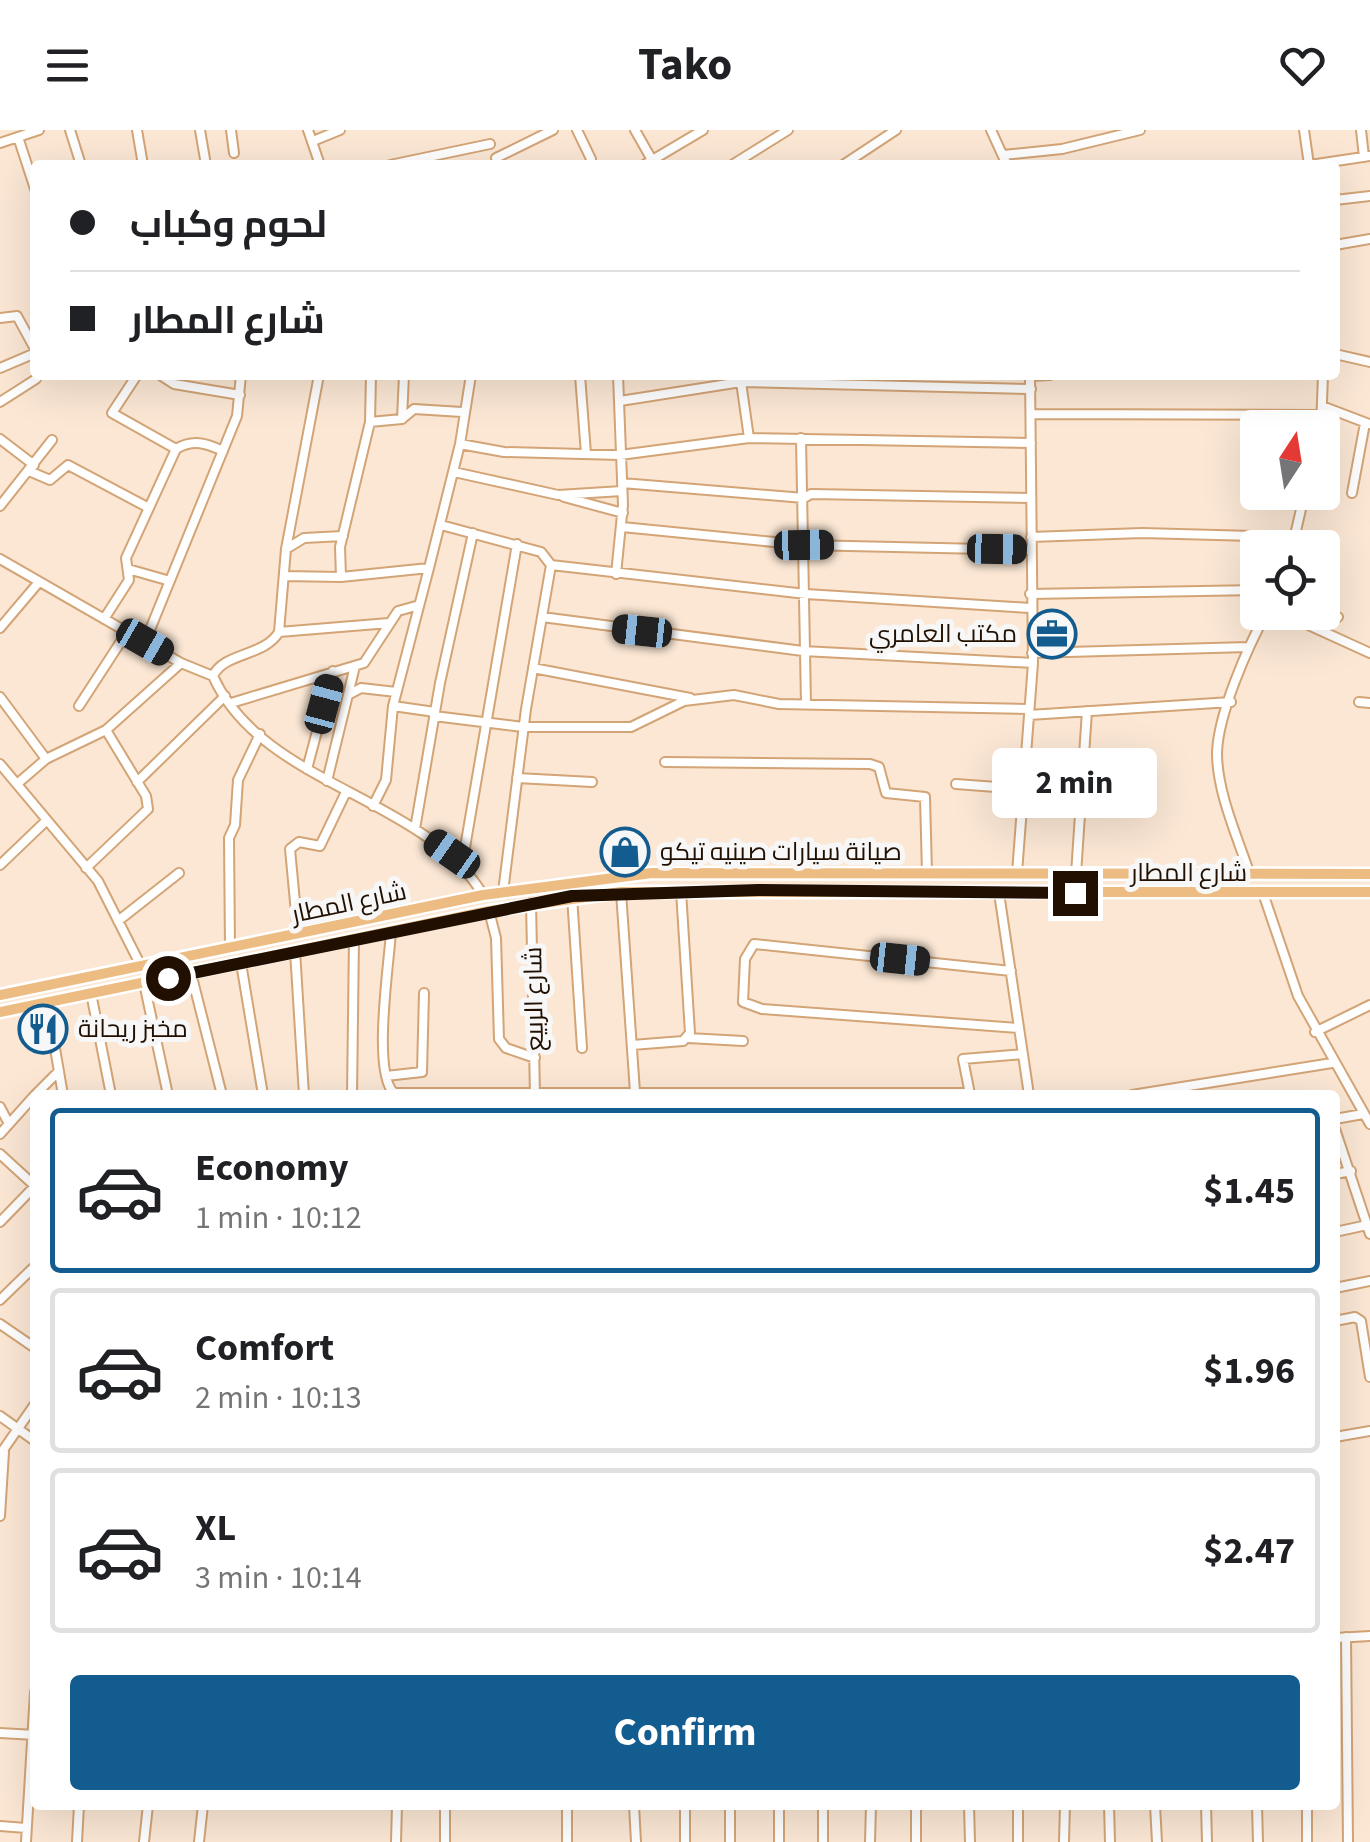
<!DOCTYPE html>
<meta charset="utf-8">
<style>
:root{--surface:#fff;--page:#f6f6f6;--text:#202124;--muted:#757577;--line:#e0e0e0;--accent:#125c8f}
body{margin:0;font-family:"Source Sans 3",Cairo,sans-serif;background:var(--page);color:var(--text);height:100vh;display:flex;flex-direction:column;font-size:38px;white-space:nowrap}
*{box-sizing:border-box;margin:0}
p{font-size:32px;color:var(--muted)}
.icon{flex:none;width:55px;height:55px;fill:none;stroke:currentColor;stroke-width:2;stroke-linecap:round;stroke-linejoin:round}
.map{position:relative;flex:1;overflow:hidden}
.drawer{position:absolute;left:30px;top:960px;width:1310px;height:720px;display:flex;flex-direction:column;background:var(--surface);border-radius:10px;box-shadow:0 10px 40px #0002}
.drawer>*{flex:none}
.hud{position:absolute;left:30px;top:30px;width:1310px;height:220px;border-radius:10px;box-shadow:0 10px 40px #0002;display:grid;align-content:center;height:220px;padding:0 40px;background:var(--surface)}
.needle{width:65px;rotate:12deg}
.buttons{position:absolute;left:1240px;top:280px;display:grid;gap:20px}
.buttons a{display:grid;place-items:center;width:100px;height:100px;border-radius:10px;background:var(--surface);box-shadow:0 10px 40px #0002;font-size:50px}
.end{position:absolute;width:45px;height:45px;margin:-22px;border:12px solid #211001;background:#fff;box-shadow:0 0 0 5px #fff}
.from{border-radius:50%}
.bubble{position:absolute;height:70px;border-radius:10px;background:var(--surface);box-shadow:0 10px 40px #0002;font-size:32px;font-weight:700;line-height:70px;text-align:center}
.car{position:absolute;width:30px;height:60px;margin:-30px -15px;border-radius:12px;box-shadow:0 0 8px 2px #0007;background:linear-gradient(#222 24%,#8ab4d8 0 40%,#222 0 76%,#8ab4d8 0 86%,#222 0)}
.hud b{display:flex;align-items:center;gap:35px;height:95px;font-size:38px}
.hud b+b{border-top:2px solid var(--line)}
.hud i{width:25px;height:25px;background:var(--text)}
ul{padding:18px 0 0;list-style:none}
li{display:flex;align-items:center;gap:30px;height:165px;margin:0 20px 15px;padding:0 20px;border:5px solid var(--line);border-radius:10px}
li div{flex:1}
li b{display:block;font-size:38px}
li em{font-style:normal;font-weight:700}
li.on{border-color:var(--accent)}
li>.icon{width:90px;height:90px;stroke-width:1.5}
.action{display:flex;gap:20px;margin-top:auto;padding:20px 40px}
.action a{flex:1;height:115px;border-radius:10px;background:var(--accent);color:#fff;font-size:40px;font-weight:700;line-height:115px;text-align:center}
header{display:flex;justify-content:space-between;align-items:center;height:130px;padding:0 40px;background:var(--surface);font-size:45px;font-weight:700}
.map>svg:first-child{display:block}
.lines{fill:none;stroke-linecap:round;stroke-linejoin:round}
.minor-casing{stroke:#d3a476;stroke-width:12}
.major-casing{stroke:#fff;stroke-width:15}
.minor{stroke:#fff;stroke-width:8}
.major{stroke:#edbc83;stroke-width:10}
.route{stroke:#211001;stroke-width:12}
.labels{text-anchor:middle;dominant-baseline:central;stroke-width:10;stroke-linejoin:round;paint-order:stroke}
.poi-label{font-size:25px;fill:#211001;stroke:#f7f7f7;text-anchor:start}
.street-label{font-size:25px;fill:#211001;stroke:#f7f7f7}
</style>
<header><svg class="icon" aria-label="menu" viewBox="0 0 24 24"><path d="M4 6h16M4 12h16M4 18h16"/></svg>Tako<svg class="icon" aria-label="heart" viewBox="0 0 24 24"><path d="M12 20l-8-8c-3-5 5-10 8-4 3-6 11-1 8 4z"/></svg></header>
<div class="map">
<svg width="1370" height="1712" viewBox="0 0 1370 1712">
<rect width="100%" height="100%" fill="#fbe7d4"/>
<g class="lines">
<g class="minor-casing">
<path id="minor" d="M70,0L81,35
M137,0L143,35
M200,0L206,35
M231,0L234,23
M308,0L320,35
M577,0L591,29L589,35
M635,0L652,30
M991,0L1007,35
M1304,0L1309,35
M1361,0L1364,27
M18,7L35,59
M313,11L340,0
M0,13L39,0
M1003,25L1062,19L1140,0
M496,28L553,0
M390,35L490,14
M644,35L703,0
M732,35L788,0
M843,35L896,0
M1310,35L1370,26
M1335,70L1370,66
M1335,115L1370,109
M0,188L17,186L35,219L33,224L0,238
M1335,224L1370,232
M160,245L174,254L240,265
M319,245L286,419L279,502C264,527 224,522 213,546C262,656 425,666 483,765
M580,245L586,324
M1030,246L1050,245
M741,252L749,308
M620,271L741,252L1031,259
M0,272L36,249
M1322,276L1369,294
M1031,284L1322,285
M402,289L404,245
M370,292L402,289L414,279L462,282
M1321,298L1323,245
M801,308L806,574
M0,309L34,335
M460,314L504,322L620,325L749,308L1031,313
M176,319C193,309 206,313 223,321
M29,341L50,350L68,335L149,378
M454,342L558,365L622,361
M622,353L804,368L811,364L1031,368
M1352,363L1365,293
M564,367L623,383
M0,376L52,310
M441,395L541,422L551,435L526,579L503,762
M622,397L804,415L1031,420
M1031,407L1142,403L1295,407
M1292,418L1305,362
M286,419L304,408L343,406
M0,429L181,533L213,546
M551,435L806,464L1030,478
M128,439L170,451
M616,444L623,375L618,245
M284,446L341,447L429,438L460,314L471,245
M341,447L340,417L370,292L371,245
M1030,464L1258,460
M1322,481L1338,487
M1280,482L1370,523
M542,487L803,521L1033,533
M104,489L129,450L126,428L176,319L112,283L137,245
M0,498L39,452
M279,502L389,493
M145,512L237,286L241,245
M1032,523L1248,517
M533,538L690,568
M348,565L361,558L396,562
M0,567L46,629L17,654
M1359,572L1370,573
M231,573L364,533L398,481L416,476
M79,576L127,502
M393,576L435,582
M1029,585L1231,572
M434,586L523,597H631L684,571L734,565L779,574L1029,579
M46,629L106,600L181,533
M665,632L870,634L879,637L886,663L925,667L927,743
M0,634L98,751L141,836
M307,639L333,541
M517,648L592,652
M327,651L355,536
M137,652L225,566
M956,654L1023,659
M373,676L386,650L393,576L429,438
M415,699L440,553L473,403
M0,735L47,690
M462,735L517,414
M86,738L148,679L146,666L106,600
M1017,743L1033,533L1030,245
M1076,744L1087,581
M1250,745C1238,708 1217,663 1217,623C1218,584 1248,516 1267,482
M621,762L635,962
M999,763L1029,965
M1263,763L1298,866L1370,994
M572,766L582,918
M531,773L535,965
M489,781L496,808L499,909L506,918L535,928
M118,791L179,743
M391,802C389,834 372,943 394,963H970
M298,804L290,719L299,712L320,716L346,662
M230,818L229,708L235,695L238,650L260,604
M295,821L304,965
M241,833L263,965
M1011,841L754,814L745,829L743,872L762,879L1019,898
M191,843L222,965
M144,853L168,965
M91,863L111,965
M47,872L63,965
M1315,902L1370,875
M688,908L743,911
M632,915L683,911L690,903L681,761
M386,946L422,942L424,863
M970,964L963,929L1023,924
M35,965L59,941
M352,965L354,809
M1132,965L1332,933
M0,977L9,994
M1335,989L1363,984
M1335,999L1370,1104
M0,1004L35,965
M0,1024L35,1056
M1335,1044L1351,1041
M0,1092L35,1056
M1335,1102L1367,1095
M1335,1158L1370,1151
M0,1170L35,1136
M1335,1191L1355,1187L1361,1191L1370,1247
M0,1194L35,1218
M0,1286L35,1311
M1335,1307L1370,1301
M1,1323L35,1274
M0,1386L4,1322
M1346,1507L1348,1712
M1335,1508L1370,1506
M0,1603L35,1605
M634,1675L636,1712
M685,1675V1712
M730,1675V1712
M779,1675V1712
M823,1675V1712
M916,1675V1712
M969,1675L970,1712
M1018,1675V1712
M1109,1675L1110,1712
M1155,1675L1157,1712
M1206,1675L1207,1712
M1257,1675L1258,1712
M0,1696L26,1698
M26,1712L35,1562
M77,1712L79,1675
M144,1712L148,1675
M199,1712L203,1675
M396,1712L397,1675
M445,1712V1675
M567,1712V1675
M870,1712L871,1675
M1064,1712L1065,1675
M1307,1712V1675"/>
</g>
<g class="major-casing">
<path id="major" d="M0,865L483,765L652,743L1370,744
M0,882L489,781L621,762H1370"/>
</g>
<use href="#minor" class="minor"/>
<use href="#major" class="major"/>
</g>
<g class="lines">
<path class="route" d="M168,848L572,766L758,760L1075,763"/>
</g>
<defs>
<g id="office-ring" transform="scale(2.5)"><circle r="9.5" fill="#f7f7f7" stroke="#125c8f" stroke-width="1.5"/><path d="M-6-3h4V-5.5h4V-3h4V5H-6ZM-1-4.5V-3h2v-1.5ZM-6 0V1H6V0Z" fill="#125c8f"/></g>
<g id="shop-ring" transform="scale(2.5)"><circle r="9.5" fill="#f7f7f7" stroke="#125c8f" stroke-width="1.5"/><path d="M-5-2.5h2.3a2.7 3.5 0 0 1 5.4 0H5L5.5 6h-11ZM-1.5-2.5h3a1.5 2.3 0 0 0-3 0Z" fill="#125c8f"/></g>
<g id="restaurant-ring" transform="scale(2.5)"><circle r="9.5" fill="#f7f7f7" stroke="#125c8f" stroke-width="1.5"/><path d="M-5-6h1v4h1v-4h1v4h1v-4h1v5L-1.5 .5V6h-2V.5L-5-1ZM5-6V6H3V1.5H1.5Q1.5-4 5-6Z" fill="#125c8f"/></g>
</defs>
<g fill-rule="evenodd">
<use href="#office-ring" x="1052" y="504"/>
<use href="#shop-ring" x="625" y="722"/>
<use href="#restaurant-ring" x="43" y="899"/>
</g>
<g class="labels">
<g class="poi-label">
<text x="1017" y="504" text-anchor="end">مكتب العامري</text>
<text x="660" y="722">صيانة سيارات صينيه تيكو</text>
<text x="78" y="899">مخبز ريحانة</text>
</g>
<g class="street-label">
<text x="1189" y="743">شارع المطار</text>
<text transform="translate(349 773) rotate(-12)">شارع المطار</text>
<text transform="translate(534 869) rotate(-91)">شارع الربيع</text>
</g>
</g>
</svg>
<div class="buttons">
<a><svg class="needle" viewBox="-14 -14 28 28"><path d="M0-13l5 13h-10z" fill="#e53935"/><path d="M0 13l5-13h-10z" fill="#757577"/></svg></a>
<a><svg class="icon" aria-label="locate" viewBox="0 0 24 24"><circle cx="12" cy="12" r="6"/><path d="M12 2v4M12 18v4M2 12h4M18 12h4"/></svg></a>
</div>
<i class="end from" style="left:168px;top:848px"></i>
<i class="end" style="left:1075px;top:763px"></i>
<div class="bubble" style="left:992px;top:618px;width:165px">2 min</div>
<i class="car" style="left:804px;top:415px;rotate:89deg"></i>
<i class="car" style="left:997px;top:419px;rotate:91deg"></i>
<i class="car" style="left:642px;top:501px;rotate:276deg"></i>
<i class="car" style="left:145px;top:512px;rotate:120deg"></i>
<i class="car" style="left:324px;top:574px;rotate:15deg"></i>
<i class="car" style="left:452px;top:724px;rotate:305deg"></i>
<i class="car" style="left:900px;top:829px;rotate:96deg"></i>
<div class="hud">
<b><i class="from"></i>لحوم وكباب</b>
<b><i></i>شارع المطار</b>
</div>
<section class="drawer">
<ul>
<li class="on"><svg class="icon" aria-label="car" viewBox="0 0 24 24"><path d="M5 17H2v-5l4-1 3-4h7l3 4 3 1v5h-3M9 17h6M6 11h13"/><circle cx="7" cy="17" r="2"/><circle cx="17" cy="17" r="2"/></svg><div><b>Economy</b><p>1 min · 10:12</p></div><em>$1.45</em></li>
<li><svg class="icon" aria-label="car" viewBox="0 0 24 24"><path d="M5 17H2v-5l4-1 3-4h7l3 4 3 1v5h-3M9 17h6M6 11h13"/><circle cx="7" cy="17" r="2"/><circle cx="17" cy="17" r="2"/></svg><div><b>Comfort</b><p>2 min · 10:13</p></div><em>$1.96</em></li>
<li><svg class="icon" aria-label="car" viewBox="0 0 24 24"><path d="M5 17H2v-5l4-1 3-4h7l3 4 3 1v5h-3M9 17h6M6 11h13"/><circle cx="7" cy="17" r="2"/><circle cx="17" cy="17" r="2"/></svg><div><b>XL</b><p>3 min · 10:14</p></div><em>$2.47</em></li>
</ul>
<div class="action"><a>Confirm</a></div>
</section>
</div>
